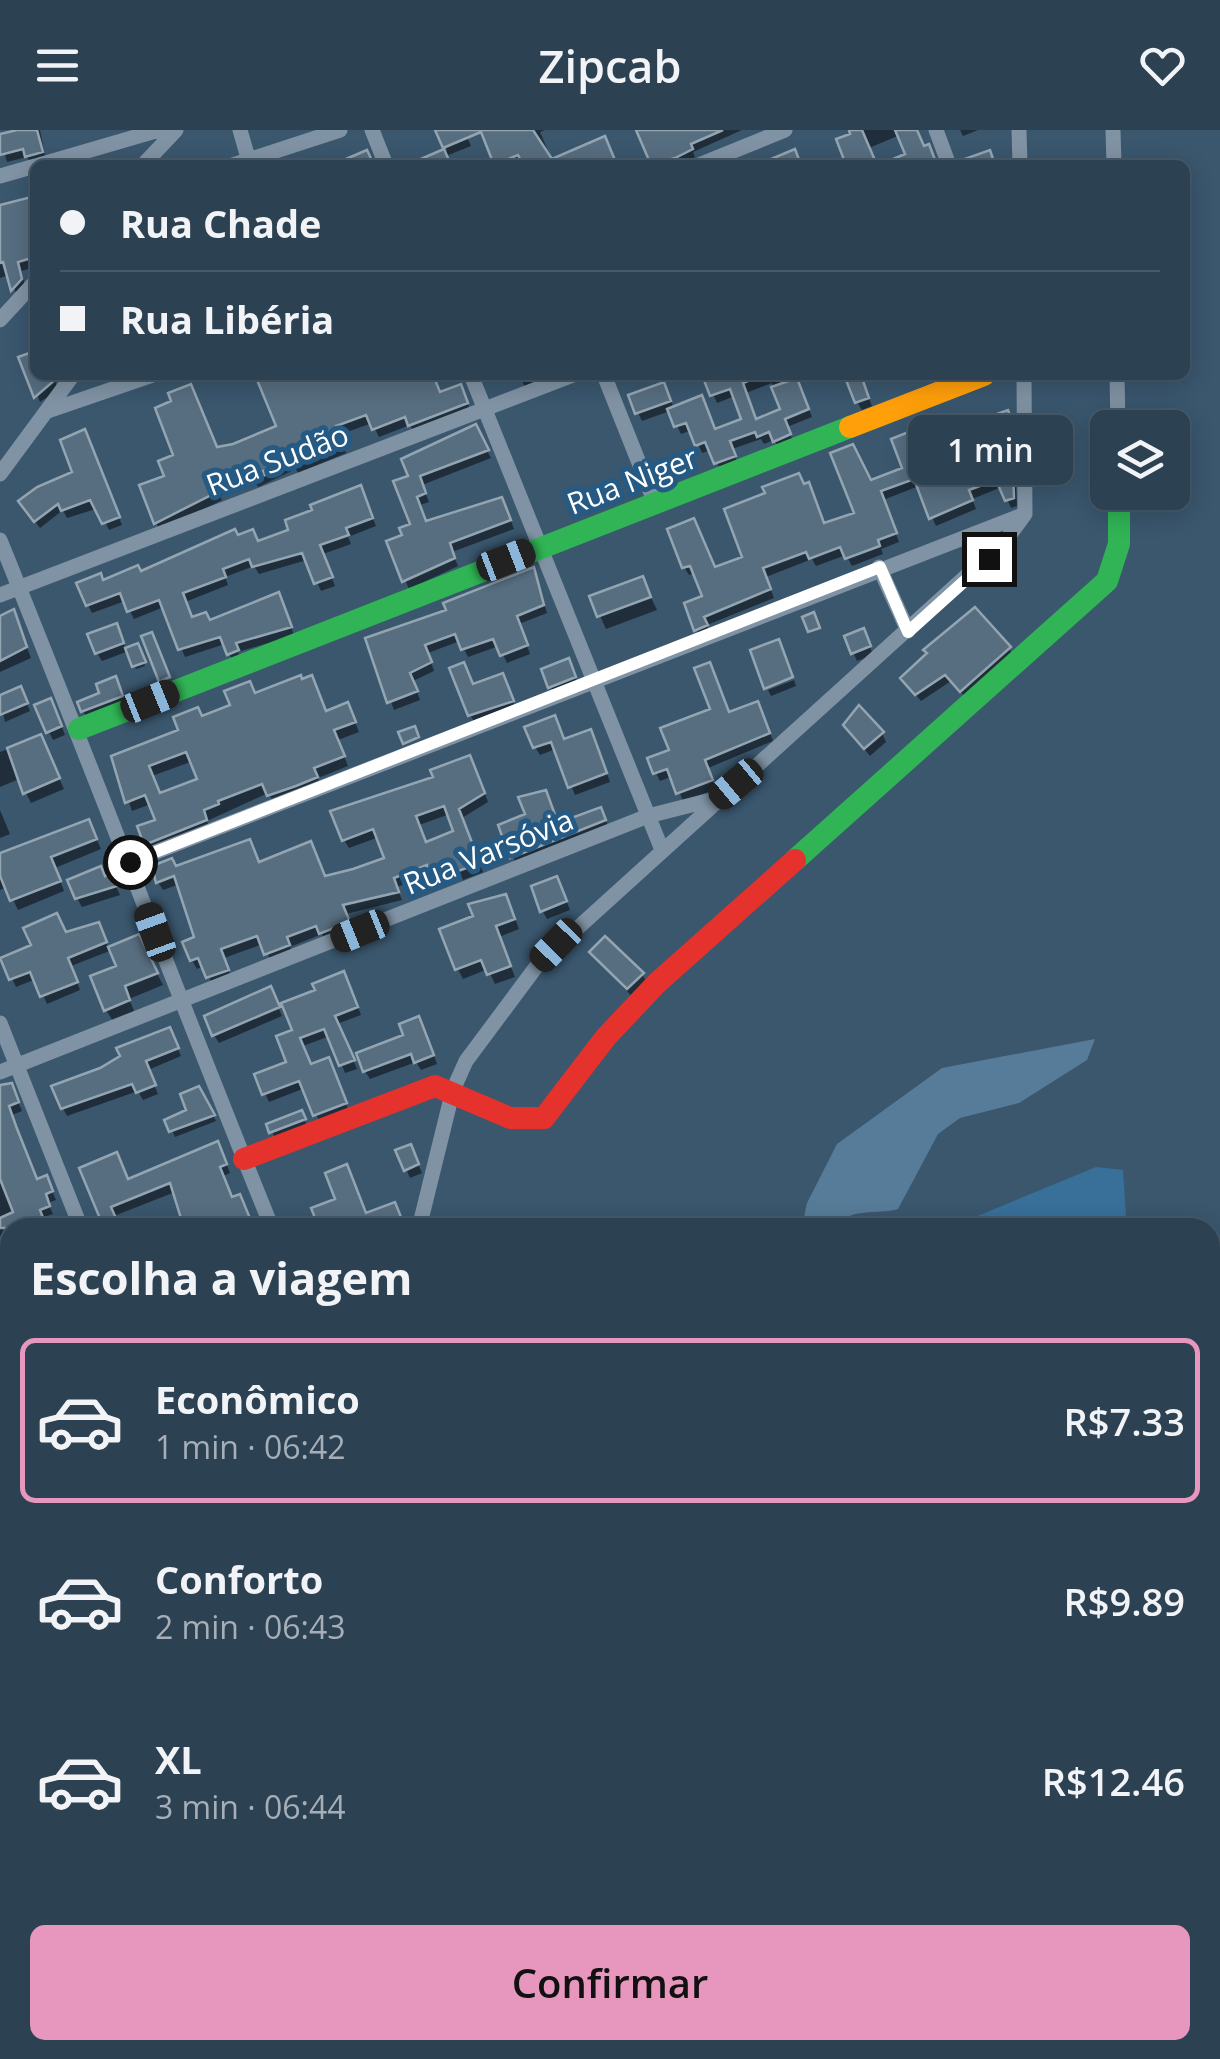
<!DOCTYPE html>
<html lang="pt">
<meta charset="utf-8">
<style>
:root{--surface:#2c4152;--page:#344859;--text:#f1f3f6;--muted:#a6afb8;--line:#485a69;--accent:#e797bd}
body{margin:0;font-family:"Open Sans",sans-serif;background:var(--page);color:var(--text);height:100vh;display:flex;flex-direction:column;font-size:38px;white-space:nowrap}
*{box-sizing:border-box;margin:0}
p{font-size:32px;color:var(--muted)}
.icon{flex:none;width:55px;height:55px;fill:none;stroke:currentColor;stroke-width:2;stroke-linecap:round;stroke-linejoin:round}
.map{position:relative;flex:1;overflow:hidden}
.side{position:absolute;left:0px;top:1088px;width:1220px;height:842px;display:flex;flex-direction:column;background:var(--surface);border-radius:30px 30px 0 0;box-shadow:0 5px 25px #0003,0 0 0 2px var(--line)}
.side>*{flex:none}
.guide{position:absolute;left:30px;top:30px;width:1160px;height:220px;border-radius:15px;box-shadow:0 5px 25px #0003,0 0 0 2px var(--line);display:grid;align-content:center;height:220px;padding:0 30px;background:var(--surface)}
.controls{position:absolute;left:1090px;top:280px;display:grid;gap:20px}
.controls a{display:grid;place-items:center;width:100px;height:100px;border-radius:15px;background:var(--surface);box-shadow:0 5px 25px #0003,0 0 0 2px var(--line);font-size:50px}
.end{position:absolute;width:45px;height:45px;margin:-22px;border:12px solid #fff;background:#111;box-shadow:0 0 0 5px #111}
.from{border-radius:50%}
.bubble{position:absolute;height:70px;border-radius:15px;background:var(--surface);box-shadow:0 5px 25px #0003,0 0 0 2px var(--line);font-size:32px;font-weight:600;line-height:70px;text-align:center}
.car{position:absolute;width:30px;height:60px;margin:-30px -15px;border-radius:12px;box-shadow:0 0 8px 2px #0007;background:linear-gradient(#222 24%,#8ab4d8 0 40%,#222 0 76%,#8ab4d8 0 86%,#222 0)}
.guide b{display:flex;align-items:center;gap:35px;height:95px;font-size:38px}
.guide b+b{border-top:2px solid var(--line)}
.guide i{width:25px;height:25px;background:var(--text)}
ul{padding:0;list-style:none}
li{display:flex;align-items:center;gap:30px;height:165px;margin:0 20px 15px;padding:0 10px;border:5px solid transparent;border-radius:15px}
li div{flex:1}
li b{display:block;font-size:38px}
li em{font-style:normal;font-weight:600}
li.selected{border-color:var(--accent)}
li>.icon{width:90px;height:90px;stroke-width:1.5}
h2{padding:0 30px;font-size:45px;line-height:120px}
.button{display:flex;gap:20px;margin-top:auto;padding:20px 30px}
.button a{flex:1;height:115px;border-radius:15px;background:var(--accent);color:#111;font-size:40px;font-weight:600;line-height:115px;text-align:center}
header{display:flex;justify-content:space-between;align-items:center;height:130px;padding:0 30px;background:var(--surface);font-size:45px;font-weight:600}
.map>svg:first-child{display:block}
.green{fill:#38709a}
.water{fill:#577c99}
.shadow{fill:#0007;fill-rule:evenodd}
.building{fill:#576e80;stroke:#94a5b2;stroke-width:2.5;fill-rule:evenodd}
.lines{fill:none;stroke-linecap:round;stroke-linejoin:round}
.street{stroke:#8093a4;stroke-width:15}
.fast{stroke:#30b455;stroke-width:22}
.slow{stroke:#ff9f0a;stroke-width:22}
.jam{stroke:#e5322d;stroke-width:22}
.route{stroke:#fff;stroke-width:12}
.labels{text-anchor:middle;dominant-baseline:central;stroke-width:10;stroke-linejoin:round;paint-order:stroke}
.street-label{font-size:30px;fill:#fff;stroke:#245a84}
</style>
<header><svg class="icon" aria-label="menu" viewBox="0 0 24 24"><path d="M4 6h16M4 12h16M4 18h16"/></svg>Zipcab<svg class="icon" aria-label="heart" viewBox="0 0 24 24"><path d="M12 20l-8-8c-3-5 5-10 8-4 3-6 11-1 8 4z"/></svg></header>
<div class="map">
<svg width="1220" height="1929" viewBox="0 0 1220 1929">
<rect width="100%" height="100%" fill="#3a576e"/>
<path class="green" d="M1096,1037L1123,1040L1126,1086L1107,1097H951Z"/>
<path class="water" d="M1095,909L1087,930L1019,973L960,988L938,1004L898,1079C878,1085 848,1077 836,1097H802L807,1073L837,1014L942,938Z"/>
<path class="shadow" d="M20,0H40L46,30L32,34L27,27L7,32L0,7Z
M438,0H464L471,16L446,26L450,35H419L447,20Z
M483,0H545L540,2L554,35H496Z
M639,0H742L693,22L695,27L678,35H654Z
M851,0H916L936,35H893L908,25L900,5L869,18L876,35H849Z
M960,0H978L963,6Z
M331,28L335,35H301V33Z
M1071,28L1076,35H1039V31Z
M35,68V137L21,141L26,159L18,168L9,145L0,148V88Z
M35,223V245H53L58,260L40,272L22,228Z
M257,245H431L440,264L464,265L471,282L415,304L410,295L379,307L372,293L339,305L346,323L298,343L296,339L258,357L256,353L220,366L222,370L161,401L156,393L167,347L217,320L280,297Z
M519,245H567L527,261Z
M705,245H783L786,254L801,259L812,287L787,297L794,313L779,318L774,310L764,314L761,309L732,319L738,334L721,341L711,320L702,323L692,300L681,304L670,281L642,291L631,267L668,263L674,279L715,301L745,290L735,266L717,273ZM772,253L783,280L757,292L746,263Z
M931,245H956L936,253Z
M863,253L872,276L862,280L857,272Z
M1011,291L1016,303L993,312L988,304Z
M475,298L491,328L422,355L429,372L420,375L427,394L506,378L514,399L452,422L458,436L409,459L390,413L405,407L413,396L411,347Z
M88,310L122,395L109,400L99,378L67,388L63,380L40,398L26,379L76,344Z
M1001,318L1015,340L1017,376L1011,378L1002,357L972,369L976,379L936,396L919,356L883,370L899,412L881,419L883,424L852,436L846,425L816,436L812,429L766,447L774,468L707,495L710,504L701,507L696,499L705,467L695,443L689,445L684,437L670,401L715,440L857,384L871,353L959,334Z
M364,366L376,396L348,407L351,414L323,424L335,456L321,461L307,430L259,444L254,436L225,447L228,455L185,472L192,490L210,492L282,473L294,505L238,522L241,529L233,532L225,514L185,527L164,477L134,489L125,471L92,483L88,475L103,453L237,408L258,414Z
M533,440L547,483L519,494L530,524L507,533L499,516L468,527L460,511L428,523L434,541L413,551L420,570L394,580L368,509L449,482Z
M642,449L657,480L606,499L592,468Z
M13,482L31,528L0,542V487Z
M120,504L126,520L139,519L145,536L136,539L129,521L102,531L97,523Z
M867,509L873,525L857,531L853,522Z
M1009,518L1013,526L966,568L951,551L921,571L908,556Z
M572,539L578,555L555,564L550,556Z
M794,550L796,556L771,566L768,560Z
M506,554L516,579L475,593L470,585L473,557Z
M119,557L126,574L88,589L83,581Z
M256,565L326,584L352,585L359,602L338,610L348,636L318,648L321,657L275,674L268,663L207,691L211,700L151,723L146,714L158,691L151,674L132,681L114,627L181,602ZM193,631L200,650L160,666L152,646Z
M24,567L30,581L5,592L0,568Z
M37,577L55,579L65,605L53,610Z
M762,582L773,611L708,638L716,659L683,671L673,646L660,651L656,643L672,622L729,585Z
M554,588L565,612L595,610L610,652L575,665L556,619L540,625L535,617Z
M846,596L882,603L886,612L870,626Z
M40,607L64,659L31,673L19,649L0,657V622Z
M474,636L488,672L462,688L483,742L463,750L460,743L438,752L433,743L397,757L402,770L346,784L353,801L326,812L322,804L290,817L293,825L272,833L263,814L224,828L232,849L213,856L204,836L197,839L192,830L197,809L180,754L163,760L158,752L176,739L260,735L325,749L388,729L379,707L349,718L344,710ZM450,684L456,702L426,714L419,695Z
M0,680L10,704L0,708Z
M605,688L609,699L517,735L513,727L559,696Z
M93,701L101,719L55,738L64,761L18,780L7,757L0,760V726Z
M105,748L115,754L120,765L82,777L77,768Z
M561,757L570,780L547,789L542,780Z
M511,778L519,799L499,807L515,847L495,854L488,839L463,849L458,839Z
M102,803L109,819L138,808L163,855L129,869L135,883L113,891L106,880L119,837L112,820L71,836L80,860L47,874L36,849L16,857L3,829L66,804Z
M592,823L642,844L649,857L636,871Z
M348,852L361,885L337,894L357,939L345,943L330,906L303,916L311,937L332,938L349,982L320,993L305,958L269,972L257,946L290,933L295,902Z
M270,859L282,886L219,913L214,905L235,877L233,873Z
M423,897L437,934L421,940L416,932L370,949L365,941Z
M173,908L181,926L148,940L158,964L143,970L138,961L67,986L63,978Z
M0,955L15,964L22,981L12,985L20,1006L38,1051L50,1056L56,1070L48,1073L53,1084L10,1098V1112L0,1117Z
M198,959L216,991L175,1007L168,991L190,982Z
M301,983L308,998L276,1010L269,995Z
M222,1023L230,1043L223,1046L233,1070L175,1062L114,1086L119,1098H109L83,1039L128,1052Z
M414,1025L422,1043L410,1048L406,1039Z
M338,1071L367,1086L399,1083L403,1095L373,1098Z
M3,1150L10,1165V1195L0,1173Z
M10,1226V1294L0,1298V1256L5,1254L0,1230Z
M1220,1228V1294L1210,1298V1263L1218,1258L1210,1233Z
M1220,1377V1460L1210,1431V1380Z
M10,1391V1434L0,1424V1395Z
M10,1557V1583H8L0,1561Z
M1216,1610L1220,1649L1210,1654V1613Z
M1220,1713V1763L1210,1767V1716Z
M1210,1802L1215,1813L1220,1811V1865L1210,1872Z
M1210,1893L1220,1916L1210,1920L1214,1929H1136L1133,1920H1160L1164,1929L1187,1920H1210Z
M10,1904V1920H25L28,1929H0V1908Z
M285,1920H329L333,1929H274L272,1924Z
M485,1920H583L584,1923L569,1929H489Z
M845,1920H893L872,1929H849Z
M907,1920H952L956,1929H910Z"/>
<path class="building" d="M17,0H37L43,22L25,27L23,19L0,25V4Z
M435,0H533L552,29L605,6L617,35H523L518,25L494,35L481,2L443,18Z
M636,0H723L691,14L693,19L675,28L651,35Z
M849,0H862L877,35H846L836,9L850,4Z
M895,0H917L924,16L929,14L937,35H879L905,24Z
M444,19L451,35H407Z
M795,19L801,35H757Z
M367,20L374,35H332Z
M990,20L995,35H960L959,31Z
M35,66V127L18,132L22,149L11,161L3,132L0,133V75Z
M35,221V245H53L55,250L34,268L18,227Z
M255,245H433L440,262L461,254L468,273L408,296L405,287L372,300L366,285L336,296L343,314L263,341L265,345L251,350L249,345L218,357L219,361L154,394L139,355L164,346L158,331L173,325L155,278L171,271L168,263L191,254L217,317L233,314L276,296Z
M702,245H762L743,253L756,289L780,279L771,257L797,248L809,279L785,289L791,304L773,312L769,302L757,307L755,302L730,311L736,326L714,334L705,312L695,316L686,293L674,297L667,279L702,265L715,299L741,289L730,259L710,266Z
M844,245H861L869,268L855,273Z
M664,252L671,271L635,284L628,265Z
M1008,280L1013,295L986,305L980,290Z
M936,291L940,301L946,299L958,331L1002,314L1013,334L1014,368L1005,371L996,350L969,360L973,370L929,389L914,349L881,361L897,403L878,410L880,416L845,429L840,417L809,429L806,422L763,438L771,459L704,487L708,495L694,501L684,473L702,466L690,436L682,438L667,399L694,388L715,437L742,427L724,379L765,363L762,357L799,343L804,354L809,352L824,393L854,383L830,323L853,314L871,350L902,338L891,309Z
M476,294L489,320L420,346L426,363L417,367L426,391L502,367L511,390L450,413L455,428L402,452L386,411L402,405L399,398L410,394L393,351L408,346L401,329Z
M85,299L120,387L102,394L90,370L61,381L58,374L34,392L18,371L37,357L72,342L60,310Z
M361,355L373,388L346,398L349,405L320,415L333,447L314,454L302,423L252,437L249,429L223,439L226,447L183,463L192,487L206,482L210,490L279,462L292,497L236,513L239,520L227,525L220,507L178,520L159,470L127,482L120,463L86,476L76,453L101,443L103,450L138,435L141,441L235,399L238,405L253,399L258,411L288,400L285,390L312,380L310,375Z
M534,437L544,475L517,486L528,515L500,526L493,509L461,520L455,504L425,515L432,532L410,543L418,561L387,573L365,508L446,480L443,473Z
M643,446L651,467L597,487L589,466Z
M975,477L1011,517L960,562L945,545L915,565L900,548L927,523L923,520Z
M14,479L27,517L0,531V486Z
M814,482L820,498L808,502L802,487Z
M117,493L124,513L95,524L87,504Z
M864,498L871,516L851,524L844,506Z
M152,502L170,547L159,552L141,506Z
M779,509L793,547L764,559L750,520Z
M138,513L146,532L132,537L125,518Z
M569,528L576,547L548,558L541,539Z
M464,532L473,554L503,543L514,571L468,586L449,538Z
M710,532L729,582L758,571L770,603L705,630L713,650L676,664L667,639L653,644L647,628L669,620L660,598L710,579L694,538Z
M301,545L302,549L312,545L326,581L348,572L356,592L334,600L345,626L314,638L318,647L296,656L267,666L262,654L218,671L219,674L204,680L207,690L144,715L137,696L155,690L145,665L125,673L111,626L178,600L173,587L198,577L202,586L230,575L224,561L250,551L255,563ZM186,622L197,649L160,663L149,636Z
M116,546L123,566L81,582L77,572L99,563L96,554Z
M21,556L28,573L0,585V565Z
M51,568L62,596L46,603L34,575Z
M859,575L884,602L864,619L843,595Z
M555,585L564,609L591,599L607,643L568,658L551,612L533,618L524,597Z
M415,596L419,607L403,614L398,602Z
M41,604L60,648L23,664L7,618Z
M470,625L485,663L459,679L480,733L456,742L453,735L430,744L427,735L394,748L399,762L343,775L350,792L319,804L316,796L287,807L290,815L264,825L257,806L221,819L229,840L206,848L198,828L190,831L182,812L194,807L174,746L156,753L152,736L172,728L176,736L250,709L259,732L311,711L325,746L353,739L384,728L373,699L342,711L330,681L433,647L430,640ZM444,676L453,701L426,712L416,686Z
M546,660L558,693L601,677L606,690L510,728L498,695L525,684L518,667Z
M89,689L97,709L51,727L61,751L10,771L0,746V723Z
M101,736L105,746L112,743L117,756L75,769L67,750Z
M557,746L567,771L540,782L531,756Z
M506,764L515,789L496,796L511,836L487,845L481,830L455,840L439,799L473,786L468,774Z
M57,783L66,802L99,792L107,812L68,828L78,852L40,867L30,842L9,850L0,828L31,815L23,798Z
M139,804L158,843L125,856L130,870L104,881L90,846L116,836L108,817Z
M605,806L644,843L627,859L589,822Z
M344,841L358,877L335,886L355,930L339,936L324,899L300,908L311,934L329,927L347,973L313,986L299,951L262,965L254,944L286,932L276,906L292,900L281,873L315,860L312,854Z
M271,856L280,877L212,906L204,886Z
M419,886L434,925L414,933L411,924L363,942L356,923L403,905L399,894Z
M170,897L179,918L146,931L156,955L136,963L132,954L61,979L51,956L100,938L120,926L116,918Z
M12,953L19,972L9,976L16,996L37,1049L47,1045L53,1061L46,1064L50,1076L40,1080L47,1098H0V1088L13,1082L0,1049V955Z
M199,956L215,985L169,1002L164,990L186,980L180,964Z
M302,980L306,989L269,1003L266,994Z
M218,1011L227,1034L220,1037L232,1067L240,1064L254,1098H184L170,1053L111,1077L115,1086L101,1091L79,1038L117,1022L128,1049Z
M411,1014L419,1034L404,1041L395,1020Z
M347,1034L366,1083L395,1072L401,1087L392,1090L395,1098H319L311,1078L335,1069L325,1043Z"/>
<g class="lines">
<path class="street" d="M240,0L250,35
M372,0L386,35
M936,0L949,35
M1019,0L1020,35
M1113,0L1114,35
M39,35L159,0
M143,35L176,0
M233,35L340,0
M699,35L785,0
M0,46L35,36
M0,190L35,152
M471,245L662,720
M604,245L655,373
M1117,245L1118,298
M48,281L153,245
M0,344L73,245
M0,410C93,639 179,869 272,1098
M879,437L908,501
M0,465L573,245
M130,732L1025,384
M0,893L81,1098
M0,942L648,686L715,669
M419,1098L453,960L466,931L539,833L1006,410L1025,384L1024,245
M0,1131L10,1127
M1210,1189L1220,1165
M0,1316L10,1312
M1210,1339L1220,1335
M0,1497L10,1493
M1210,1497L1220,1493
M1210,1680L1220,1676
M0,1683L10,1679
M0,1728L10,1753
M0,1779L10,1804
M1210,1868L1220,1864
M57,1920L61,1929
M80,1920L84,1929
M408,1920L411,1929
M975,1920L979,1929
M179,1929L203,1920
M582,1929L604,1920
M1051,1929L1074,1920"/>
<path class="fast" d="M79,599L850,297
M795,730L1107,451L1119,414V362"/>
<path class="slow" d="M850,297L984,245"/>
<path class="jam" d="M244,1029L435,956L510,988H544L606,907L657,853L795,730"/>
</g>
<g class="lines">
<path class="route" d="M130,732L880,437L908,502L989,429"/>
</g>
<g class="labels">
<g class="street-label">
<text transform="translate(277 329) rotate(-21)">Rua Sudão</text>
<text transform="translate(632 350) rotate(-21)">Rua Niger</text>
<text transform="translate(488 721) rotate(-22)">Rua Varsóvia</text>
</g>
</g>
</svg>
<div class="controls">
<a><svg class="icon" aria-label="layers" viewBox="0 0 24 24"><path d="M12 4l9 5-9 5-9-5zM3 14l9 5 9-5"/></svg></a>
</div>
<i class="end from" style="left:130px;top:732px"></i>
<i class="end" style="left:989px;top:429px"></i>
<div class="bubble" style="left:908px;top:285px;width:165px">1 min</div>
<i class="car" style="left:506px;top:430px;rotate:69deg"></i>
<i class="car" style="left:150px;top:571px;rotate:68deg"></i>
<i class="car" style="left:736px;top:654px;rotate:230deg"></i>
<i class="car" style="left:360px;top:801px;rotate:248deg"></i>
<i class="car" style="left:155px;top:802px;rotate:340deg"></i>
<i class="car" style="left:556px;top:815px;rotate:224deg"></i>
<div class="guide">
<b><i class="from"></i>Rua Chade</b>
<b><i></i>Rua Libéria</b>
</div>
<section class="side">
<h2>Escolha a viagem</h2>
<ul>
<li class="selected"><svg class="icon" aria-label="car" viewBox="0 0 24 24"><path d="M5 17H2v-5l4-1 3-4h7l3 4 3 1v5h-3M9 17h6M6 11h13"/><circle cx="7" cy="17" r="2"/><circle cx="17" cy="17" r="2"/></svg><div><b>Econômico</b><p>1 min · 06:42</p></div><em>R$7.33</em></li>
<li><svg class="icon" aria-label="car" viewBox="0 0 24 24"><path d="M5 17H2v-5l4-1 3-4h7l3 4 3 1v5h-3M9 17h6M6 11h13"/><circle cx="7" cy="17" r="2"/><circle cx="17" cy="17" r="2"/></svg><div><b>Conforto</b><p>2 min · 06:43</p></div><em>R$9.89</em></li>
<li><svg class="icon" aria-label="car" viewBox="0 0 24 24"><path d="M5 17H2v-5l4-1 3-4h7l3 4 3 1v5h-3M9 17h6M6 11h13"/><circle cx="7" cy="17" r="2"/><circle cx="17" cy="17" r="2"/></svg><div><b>XL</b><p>3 min · 06:44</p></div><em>R$12.46</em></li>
</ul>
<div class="button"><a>Confirmar</a></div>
</section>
</div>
